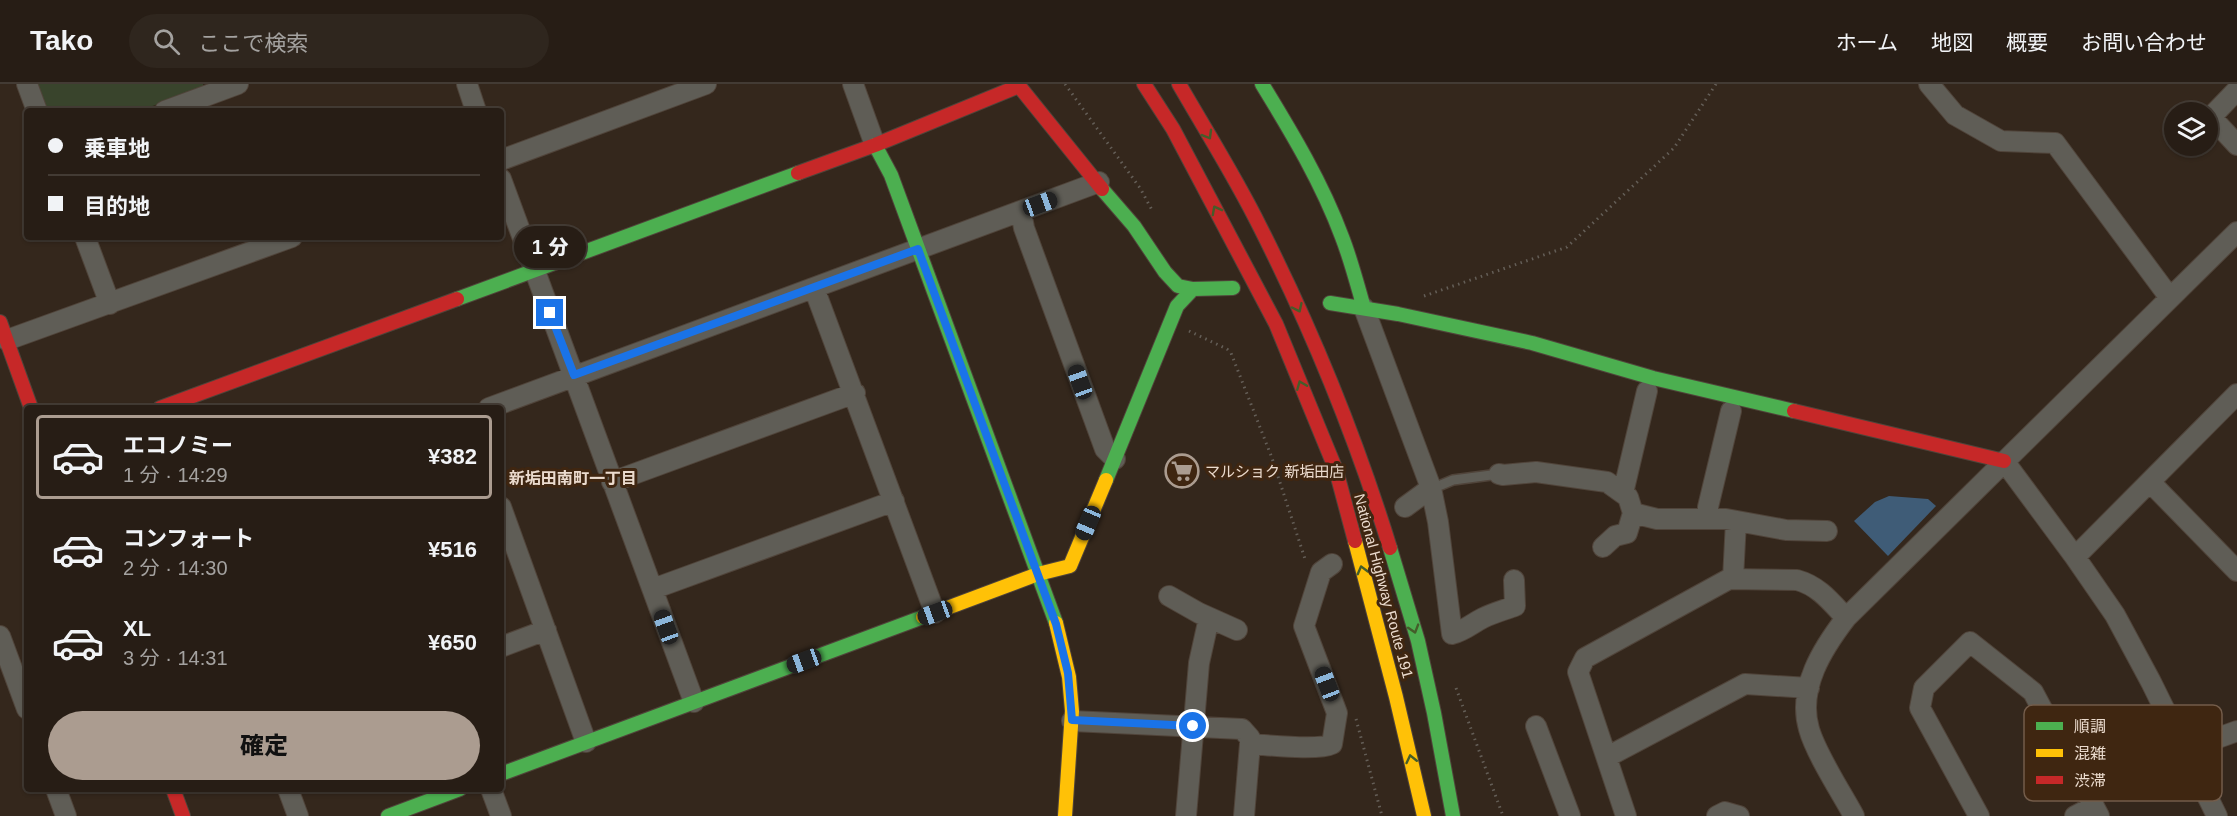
<!DOCTYPE html>
<html lang="ja">
<meta charset="utf-8">
<style>
:root{--surface:#271d15;--page:#2f261e;--text:#f1f3f6;--muted:#a4a2a0;--line:#433b34;--accent:#ab9c90}
body{margin:0;font-family:Helvetica,"Noto Sans JP",sans-serif;background:var(--page);color:var(--text);height:100vh;display:flex;flex-direction:column;font-size:22px;white-space:nowrap}
*{box-sizing:border-box;margin:0}
p{font-size:20px;color:var(--muted)}
.icon{flex:none;width:33px;height:33px;fill:none;stroke:currentColor;stroke-width:2;stroke-linecap:round;stroke-linejoin:round}
.map{position:relative;flex:1;overflow:hidden}
.details{position:absolute;left:24px;top:321px;width:480px;height:387px;display:flex;flex-direction:column;background:var(--surface);border-radius:6px;box-shadow:0 2px 4px #0004,0 0 0 2px var(--line)}
.details>*{flex:none}
.hud{position:absolute;left:24px;top:24px;width:480px;height:132px;border-radius:6px;box-shadow:0 2px 4px #0004,0 0 0 2px var(--line);display:grid;align-content:center;height:132px;padding:0 24px;background:var(--surface)}
.buttons{position:absolute;left:2164px;top:18px;display:grid;gap:12px}
.buttons a{display:grid;place-items:center;width:54px;height:54px;border-radius:50%;background:var(--surface);box-shadow:0 2px 4px #0004,0 0 0 2px var(--line);font-size:30px}
.end{position:absolute;width:27px;height:27px;margin:-14px;border:8px solid #1a73e8;background:#fff;box-shadow:0 0 0 3px #fff}
.from{border-radius:50%}
.bubble{position:absolute;height:42px;border-radius:21px;background:var(--surface);box-shadow:0 2px 4px #0004,0 0 0 2px var(--line);font-size:20px;font-weight:800;line-height:42px;text-align:center}
.car{position:absolute;width:18px;height:36px;margin:-18px -9px;border-radius:8px;box-shadow:0 0 4px 2px #0007;background:linear-gradient(#222 24%,#8ab4d8 0 40%,#222 0 76%,#8ab4d8 0 86%,#222 0)}
.hud b{display:flex;align-items:center;gap:21px;height:57px;font-size:22px}
.hud b+b{border-top:2px solid var(--line)}
.hud i{width:15px;height:15px;background:var(--text)}
ul{padding:10px 0 0;list-style:none}
li{display:flex;align-items:center;gap:18px;height:84px;margin:0 12px 9px;padding:0 12px;border:3px solid transparent;border-radius:6px}
li div{flex:1}
li b{display:block;font-size:22px}
li em{font-style:normal;font-weight:800}
li.active{border-color:var(--accent)}
li>.icon{width:54px;height:54px;stroke-width:1.5}
.cta{display:flex;gap:12px;margin-top:auto;padding:12px 24px}
.cta a{flex:1;height:69px;border-radius:36px;background:var(--accent);color:#111;font-size:24px;font-weight:800;line-height:69px;text-align:center}
header{display:flex;align-items:center;gap:36px;box-sizing:border-box;height:84px;padding:0 30px;background:var(--surface);border-bottom:2px solid var(--line)}
header strong{font-size:28px}
nav{display:flex;gap:33px;margin-inline-start:auto;font-size:21px}
.search{width:420px;height:54px;background:var(--page);display:flex;align-items:center;gap:15px;box-sizing:border-box;padding:0 21px;border-radius:33px;color:var(--muted);font-size:22px}
.map>svg:first-child{display:block}
.green{fill:#39442c}
.water{fill:#3f5c77}
.lines{fill:none;stroke-linecap:round;stroke-linejoin:round}
.lane-casing{stroke:#50443a;stroke-width:12}
.street-casing{stroke:#50443a;stroke-width:22}
.fast-casing{stroke:#50443a;stroke-width:16}
.slow-casing{stroke:#50443a;stroke-width:16}
.jam-casing{stroke:#50443a;stroke-width:16}
.path{stroke:#645e57;stroke-width:3;stroke-dasharray:1.5 4.5;stroke-linecap:butt}
.lane{stroke:#5f5d56;stroke-width:9}
.street{stroke:#5f5d56;stroke-width:20}
.fast{stroke:#4caf50;stroke-width:14}
.slow{stroke:#ffc107;stroke-width:14}
.jam{stroke:#c62828;stroke-width:14}
.oneway{stroke:#445d2a}
.route{stroke:#1a73e8;stroke-width:8}
.labels{text-anchor:middle;dominant-baseline:central;stroke-width:6;stroke-linejoin:round;paint-order:stroke}
.poi-label{font-size:15px;fill:#ebdbce;stroke:#3f2611;text-anchor:start}
.street-label{font-size:15px;fill:#ebdbce;stroke:#3f2611}
.neighbourhood-label{font-size:16px;font-weight:bold;fill:#ebdbce;stroke:#3f2611}
.key{fill:#3f2611;stroke:#735c4a;stroke-width:1.5}
.key-label{font-size:16px;fill:#ebdbce}
</style>
<header>
<strong>Tako</strong>
<div class="search"><svg class="icon" aria-label="search" viewBox="0 0 24 24"><circle cx="10" cy="10" r="6"/><path d="M15 15l6 6"/></svg>ここで検索</div>
<nav><a>ホーム</a><a>地図</a><a>概要</a><a>お問い合わせ</a></nav>
</header>
<div class="map">
<svg width="2237" height="732" viewBox="0 0 2237 732">
<rect width="100%" height="100%" fill="#34271c"/>
<path class="green" d="M37,0H203L204,3L139,27H47Z"/>
<path class="water" d="M1889,412L1928,415L1936,422L1888,472L1854,437L1875,418Z"/>
<g class="lines">
<g class="lane-casing">
<path id="lane" d="M1441,401L1453,396L1499,390"/>
</g>
<g class="street-casing">
<path id="street" d="M27,0L37,27
M467,0L476,27
M853,0L875,61
M1929,0L1955,31L2001,57L2055,59L2170,214
M2237,6L2211,33L2237,61
M165,27L238,0
M501,76L706,0
M501,95L694,618
M1021,127L1024,144L1105,365L1115,375
M85,153L110,220
M814,204L935,529
M1364,224L1431,404L1438,438L1452,550C1466,546 1471,540 1483,534C1493,529 1504,526 1515,522L1514,496
M7,256L292,153
M489,324L1099,98
M2004,377L2075,473L2115,531L2151,598L2217,732
M1499,390L1503,391L1536,388L1607,398L1628,413L1633,429L1657,435H1726L1786,446L1827,447
M612,398L855,309
M2150,398L2237,487
M1623,409L1647,307
M501,423L586,658
M1405,423L1431,404
M1708,435V423L1731,327
M1603,463L1615,452L1627,449L1633,429
M2075,473L2237,310
M1733,495L1736,437
M653,505L894,417
M1169,512L1199,529L1237,546
M0,552L27,625
M501,563L546,546
M1072,637L1242,645L1250,654V660C1268,661 1318,667 1332,660L1337,629L1304,542L1321,488L1332,480
M1536,642L1570,732
M2185,670L2215,655L2237,647
M1607,673L1745,600L1809,604
M56,705L66,732
M288,705L298,732
M491,705L501,732
M1186,732L1199,579L1209,534
M1244,732L1250,660
M1626,732L1578,588L1585,574L1729,495L1797,496C1819,502 1831,518 1846,534
M1717,732L1725,728L1739,732
M1854,732C1841,708 1816,670 1809,645C1797,604 1823,564 1846,534L2237,148
M1979,732L1920,624L1924,604L1970,558L2033,608L2099,732
M2075,732L2094,722"/>
</g>
<g class="fast-casing">
<path id="fast" d="M1262,0C1292,49 1322,99 1342,153C1351,176 1357,200 1364,224
M875,61L891,91L1056,539
M1102,105L1134,142L1165,188L1178,202L1193,205L1233,204
M457,215L798,89
M1330,219L1398,230L1532,259L1653,294L1794,327
M1106,396L1177,222L1193,205
M1390,464L1418,557L1434,629L1453,732
M501,690L923,533
M388,732L460,705"/>
</g>
<g class="slow-casing">
<path id="slow" d="M1355,457L1396,613L1424,732
M923,533L1038,490L1070,482L1106,396
M1056,539L1069,593L1072,627L1065,732"/>
</g>
<g class="jam-casing">
<path id="jam" d="M1144,0L1173,45L1276,240L1336,386L1355,457
M1179,0C1206,47 1236,94 1260,143C1312,246 1356,354 1390,464
M798,89L875,61L1019,2L1102,105
M0,238L31,324
M160,324L457,215
M1794,327L2004,377
M173,705L183,732"/>
</g>
<path class="path" d="M1065,0L1140,104L1152,126
M1424,212L1567,163L1674,64L1716,0
M1189,247L1227,265L1231,269L1272,374L1306,478
M1456,604L1503,732
M1356,635L1382,732"/>
<use href="#lane" class="lane"/>
<use href="#street" class="street"/>
<use href="#fast" class="fast"/>
<use href="#slow" class="slow"/>
<use href="#jam" class="jam"/>
</g>
<defs><path id="oneway-chevron" d="M-2-3.5L2.5 0L-2 3.5" fill="none" stroke-width="1.6" stroke-linecap="round" stroke-linejoin="round" transform="scale(1.5)"/></defs>
<g class="oneway">
<use href="#oneway-chevron" transform="translate(1208 51) rotate(60)"/>
<use href="#oneway-chevron" transform="translate(1216 126) rotate(-118)"/>
<use href="#oneway-chevron" transform="translate(1298 224) rotate(65)"/>
<use href="#oneway-chevron" transform="translate(1301 301) rotate(-112)"/>
<use href="#oneway-chevron" transform="translate(1362 486) rotate(-105)"/>
<use href="#oneway-chevron" transform="translate(1414 545) rotate(73)"/>
<use href="#oneway-chevron" transform="translate(1411 675) rotate(-103)"/>
</g>
<g class="lines">
<path class="route" d="M550,229L574,291L918,165L1056,540L1068,589L1072,636L1193,642"/>
</g>
<defs>
<g id="supermarket-ring" transform="scale(1.725)"><circle r="9.5" fill="#3f2611" stroke="#ab9c90" stroke-width="1.5"/><path d="M-6-5.5h2.5l.6 2H6L4.5 2H-2.5L-4.4-4H-6ZM-1.5 3.2a1.3 1.3 0 1 0 .1 0ZM3 3.2a1.3 1.3 0 1 0 .1 0Z" fill="#ab9c90"/></g>
</defs>
<g fill-rule="evenodd">
<use href="#supermarket-ring" x="1182" y="387"/>
</g>
<g class="labels">
<g class="poi-label">
<text x="1205" y="387">マルショク 新垢田店</text>
</g>
<g class="street-label">
<text transform="translate(1384 502) rotate(75)">National Highway Route 191</text>
</g>
<g class="neighbourhood-label">
<text x="573" y="394">新垢田南町一丁目</text>
</g>
</g>
<rect x="2024" y="621" width="198" height="96" rx="9" class="key"/>
<rect x="2036" y="638" width="27" height="8" fill="#4caf50"/>
<rect x="2036" y="665" width="27" height="8" fill="#ffc107"/>
<rect x="2036" y="692" width="27" height="8" fill="#c62828"/>
<g class="key-label">
<text x="2074" y="648">順調</text>
<text x="2074" y="675">混雑</text>
<text x="2074" y="702">渋滞</text>
</g>
</svg>
<div class="buttons">
<a><svg class="icon" aria-label="layers" viewBox="0 0 24 24"><path d="M12 4l9 5-9 5-9-5zM3 14l9 5 9-5"/></svg></a>
</div>
<i class="end from" style="left:1193px;top:642px"></i>
<i class="end" style="left:550px;top:229px"></i>
<div class="bubble" style="left:514px;top:142px;width:72px">1 分</div>
<i class="car" style="left:1040px;top:120px;rotate:70deg"></i>
<i class="car" style="left:1080px;top:298px;rotate:340deg"></i>
<i class="car" style="left:1088px;top:439px;rotate:203deg"></i>
<i class="car" style="left:935px;top:529px;rotate:250deg"></i>
<i class="car" style="left:666px;top:543px;rotate:340deg"></i>
<i class="car" style="left:804px;top:577px;rotate:250deg"></i>
<i class="car" style="left:1327px;top:600px;rotate:339deg"></i>
<div class="hud">
<b><i class="from"></i>乗車地</b>
<b><i></i>目的地</b>
</div>
<section class="details">
<ul>
<li class="active"><svg class="icon" aria-label="car" viewBox="0 0 24 24"><path d="M5 17H2v-5l4-1 3-4h7l3 4 3 1v5h-3M9 17h6M6 11h13"/><circle cx="7" cy="17" r="2"/><circle cx="17" cy="17" r="2"/></svg><div><b>エコノミー</b><p>1 分 · 14:29</p></div><em>¥382</em></li>
<li><svg class="icon" aria-label="car" viewBox="0 0 24 24"><path d="M5 17H2v-5l4-1 3-4h7l3 4 3 1v5h-3M9 17h6M6 11h13"/><circle cx="7" cy="17" r="2"/><circle cx="17" cy="17" r="2"/></svg><div><b>コンフォート</b><p>2 分 · 14:30</p></div><em>¥516</em></li>
<li><svg class="icon" aria-label="car" viewBox="0 0 24 24"><path d="M5 17H2v-5l4-1 3-4h7l3 4 3 1v5h-3M9 17h6M6 11h13"/><circle cx="7" cy="17" r="2"/><circle cx="17" cy="17" r="2"/></svg><div><b>XL</b><p>3 分 · 14:31</p></div><em>¥650</em></li>
</ul>
<div class="cta"><a>確定</a></div>
</section>
</div>
